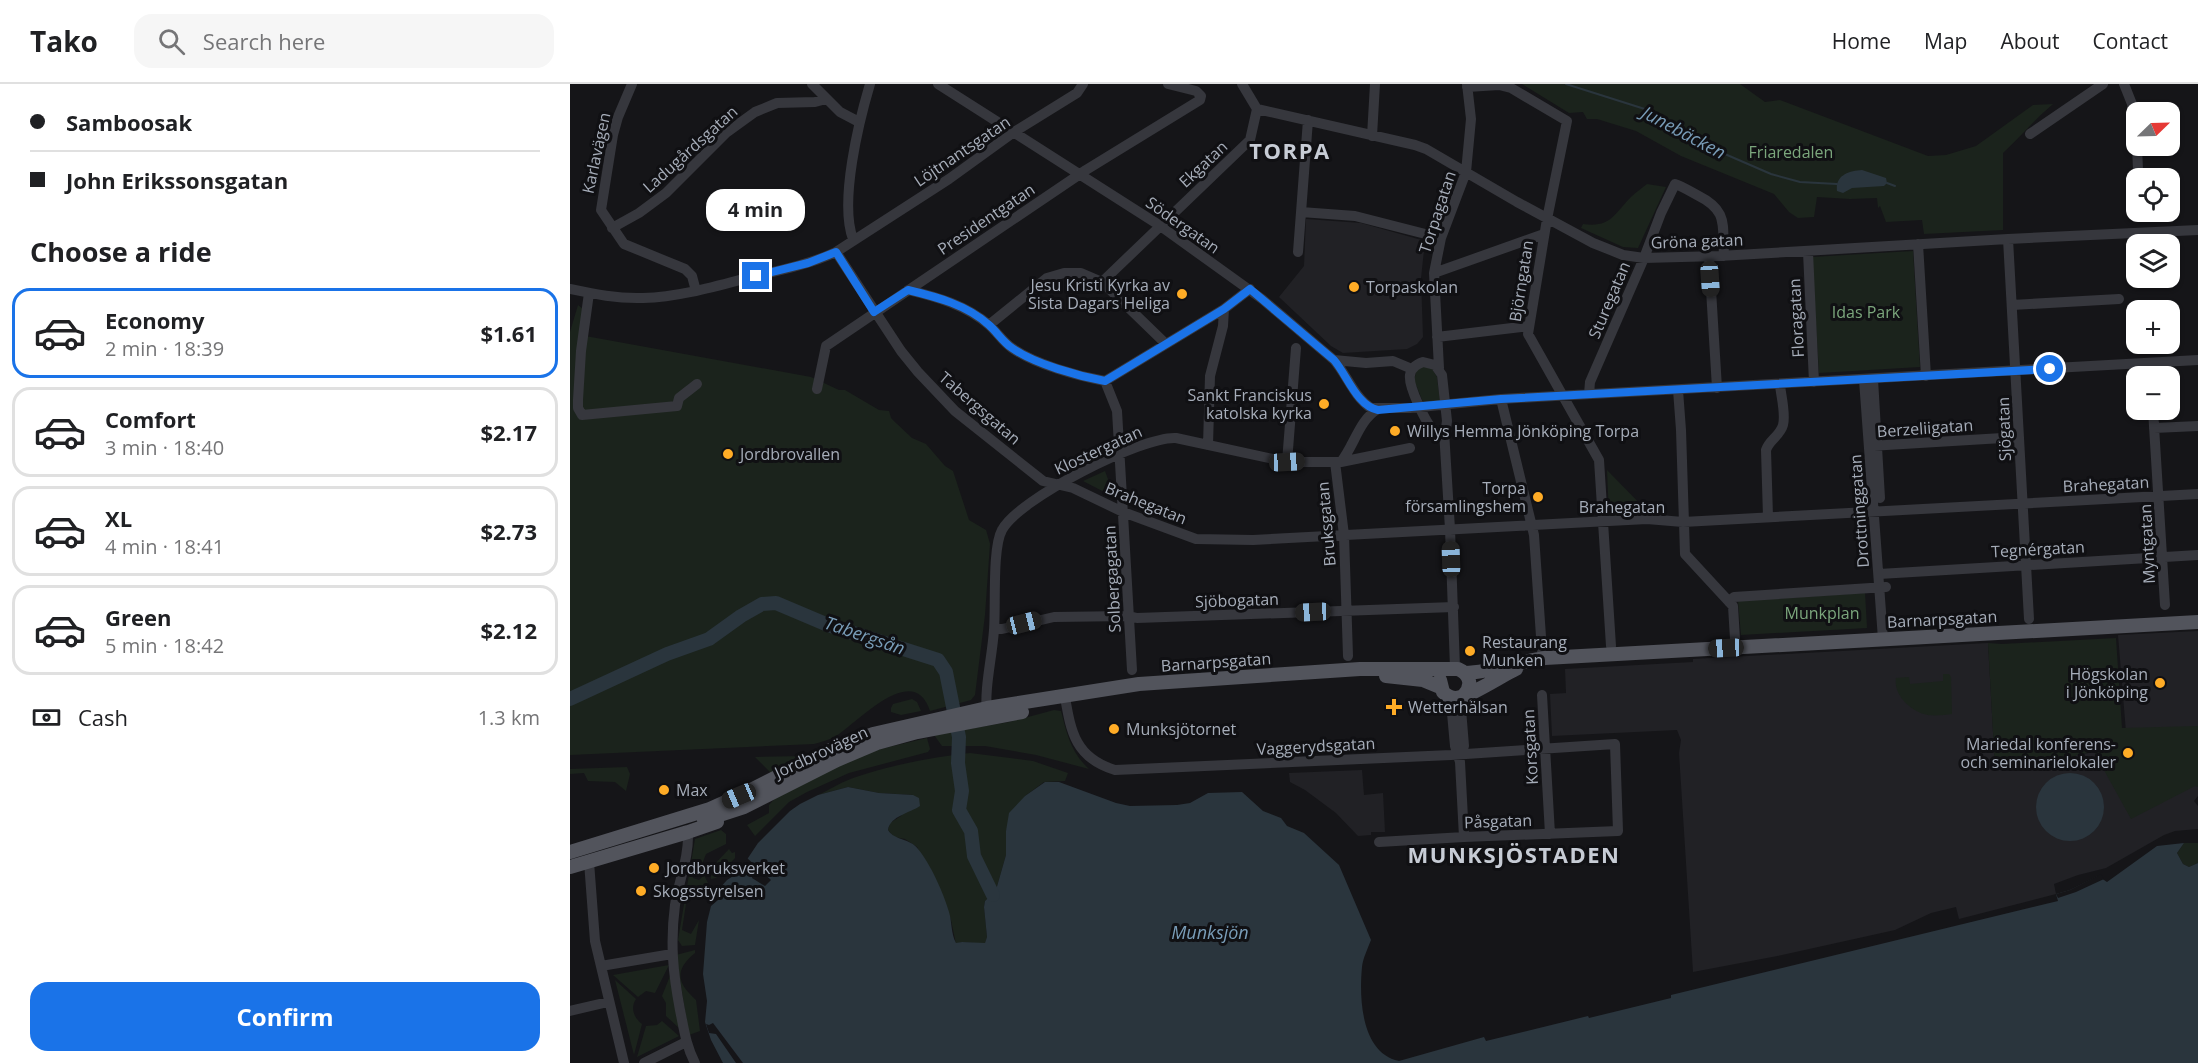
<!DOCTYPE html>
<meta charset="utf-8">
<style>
:root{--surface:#fff;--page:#f6f6f6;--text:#202124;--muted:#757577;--line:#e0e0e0;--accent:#1a73e8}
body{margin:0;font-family:"Open Sans",sans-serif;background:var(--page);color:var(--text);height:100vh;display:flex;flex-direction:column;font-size:22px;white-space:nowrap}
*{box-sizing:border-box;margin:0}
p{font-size:20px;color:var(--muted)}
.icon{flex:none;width:33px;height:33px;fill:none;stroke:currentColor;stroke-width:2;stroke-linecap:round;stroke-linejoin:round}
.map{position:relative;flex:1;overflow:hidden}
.details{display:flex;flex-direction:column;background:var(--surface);width:570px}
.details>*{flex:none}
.hud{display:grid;align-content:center;height:132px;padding:0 30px;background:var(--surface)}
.needle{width:39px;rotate:67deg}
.tools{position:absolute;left:1556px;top:18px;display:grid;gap:12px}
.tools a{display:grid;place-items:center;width:54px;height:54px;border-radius:12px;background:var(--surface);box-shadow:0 2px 4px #0004;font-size:30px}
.end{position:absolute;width:27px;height:27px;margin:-14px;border:8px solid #1a73e8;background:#fff;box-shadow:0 0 0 3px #fff}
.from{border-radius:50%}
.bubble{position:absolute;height:42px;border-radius:18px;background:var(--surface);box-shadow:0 2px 4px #0004;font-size:20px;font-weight:700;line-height:42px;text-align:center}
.car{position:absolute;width:18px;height:36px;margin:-18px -9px;border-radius:8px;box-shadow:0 0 4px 2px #0007;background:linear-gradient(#222 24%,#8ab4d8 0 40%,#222 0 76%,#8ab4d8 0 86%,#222 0)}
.hud b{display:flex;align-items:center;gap:21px;height:57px;font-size:22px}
.hud b+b{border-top:2px solid var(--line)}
.hud i{width:15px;height:15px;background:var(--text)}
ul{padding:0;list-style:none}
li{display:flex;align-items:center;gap:18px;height:90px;margin:0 12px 9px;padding:0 18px;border:3px solid var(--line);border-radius:18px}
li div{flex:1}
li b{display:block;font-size:22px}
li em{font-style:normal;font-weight:700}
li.selected{border-color:var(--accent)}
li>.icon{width:54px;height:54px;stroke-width:1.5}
h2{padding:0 30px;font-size:27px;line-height:72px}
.pay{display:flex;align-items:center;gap:15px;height:66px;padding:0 30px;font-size:22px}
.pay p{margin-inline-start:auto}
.cta{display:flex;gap:12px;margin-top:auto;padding:12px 30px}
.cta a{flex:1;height:69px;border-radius:18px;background:var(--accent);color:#fff;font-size:24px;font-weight:700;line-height:69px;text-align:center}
header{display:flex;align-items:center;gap:36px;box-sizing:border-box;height:84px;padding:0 30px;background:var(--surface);border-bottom:2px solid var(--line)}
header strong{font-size:28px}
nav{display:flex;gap:33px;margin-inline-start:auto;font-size:21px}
.search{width:420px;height:54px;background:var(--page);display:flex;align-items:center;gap:15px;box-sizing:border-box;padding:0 21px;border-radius:18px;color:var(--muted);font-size:22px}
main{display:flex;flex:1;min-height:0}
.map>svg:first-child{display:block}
.built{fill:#212125}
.green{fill:#1b231c}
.water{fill:#2a353d}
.pier{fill:#151518}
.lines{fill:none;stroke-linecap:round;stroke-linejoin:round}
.stream{stroke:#2a353d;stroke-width:2}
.river{stroke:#2a353d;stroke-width:14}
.minor{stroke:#36373d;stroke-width:10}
.major{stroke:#52545c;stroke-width:14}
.route{stroke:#1a73e8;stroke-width:8}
.poi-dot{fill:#ffac26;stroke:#101013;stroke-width:2}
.labels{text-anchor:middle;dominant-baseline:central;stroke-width:6;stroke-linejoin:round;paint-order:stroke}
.street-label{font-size:16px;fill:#a6adb9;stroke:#101013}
.park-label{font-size:16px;fill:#7ba67c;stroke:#101013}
.poi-label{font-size:16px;fill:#a6adb9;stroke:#101013;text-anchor:start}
.water-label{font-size:18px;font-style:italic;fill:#799db8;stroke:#101013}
.district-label{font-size:22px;font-weight:bold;letter-spacing:1.5px;fill:#c7ccd5;stroke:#101013}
</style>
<header>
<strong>Tako</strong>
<div class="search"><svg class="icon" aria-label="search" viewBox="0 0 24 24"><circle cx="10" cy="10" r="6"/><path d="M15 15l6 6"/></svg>Search here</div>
<nav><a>Home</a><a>Map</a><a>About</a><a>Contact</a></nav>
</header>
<main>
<section class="details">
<div class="hud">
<b><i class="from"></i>Samboosak</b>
<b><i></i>John Erikssonsgatan</b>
</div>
<h2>Choose a ride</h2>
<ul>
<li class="selected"><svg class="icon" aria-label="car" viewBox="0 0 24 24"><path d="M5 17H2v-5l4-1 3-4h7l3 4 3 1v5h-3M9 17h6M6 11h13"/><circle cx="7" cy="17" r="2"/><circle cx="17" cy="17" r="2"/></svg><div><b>Economy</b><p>2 min · 18:39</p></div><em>$1.61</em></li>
<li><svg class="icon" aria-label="car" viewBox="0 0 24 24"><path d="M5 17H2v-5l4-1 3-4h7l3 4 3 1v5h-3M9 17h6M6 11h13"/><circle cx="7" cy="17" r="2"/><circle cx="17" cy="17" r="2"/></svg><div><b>Comfort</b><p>3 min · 18:40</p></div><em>$2.17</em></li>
<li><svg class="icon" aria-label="car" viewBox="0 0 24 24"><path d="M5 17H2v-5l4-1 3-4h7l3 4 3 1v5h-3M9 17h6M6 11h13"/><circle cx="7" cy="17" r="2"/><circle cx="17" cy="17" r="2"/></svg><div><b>XL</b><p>4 min · 18:41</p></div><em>$2.73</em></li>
<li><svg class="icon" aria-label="car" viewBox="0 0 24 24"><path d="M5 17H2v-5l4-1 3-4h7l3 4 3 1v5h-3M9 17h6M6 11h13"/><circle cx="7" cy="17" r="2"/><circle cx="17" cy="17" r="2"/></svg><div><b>Green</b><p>5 min · 18:42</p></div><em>$2.12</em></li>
</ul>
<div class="pay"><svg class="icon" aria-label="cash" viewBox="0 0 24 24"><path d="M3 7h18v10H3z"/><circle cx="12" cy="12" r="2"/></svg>Cash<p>1.3 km</p></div>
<div class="cta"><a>Confirm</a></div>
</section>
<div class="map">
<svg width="1628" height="979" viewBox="0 0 1628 979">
<rect width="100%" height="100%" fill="#151518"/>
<path class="built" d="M736,135L791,139L855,157L851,194L853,253L847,260L837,265L773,269L761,262L709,213L734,182Z
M1628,547V712L1624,717L1628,722V745L1605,747L1594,751L1536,784L1508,791L1484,800L1486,810L1389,835L1386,823L1361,829L1325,846L1212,871L1123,888L1109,669L1111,656L1107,646L982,652L980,610L996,609L995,585L1123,578V575L1418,559L1425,683L1525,668L1556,648L1548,551Z
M792,686L794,711L813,709L815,748H801V751L788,752L766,729L735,706L720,698L719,689Z"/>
<path class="green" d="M952,0H1170L1195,18L1210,16L1358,72L1376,71L1406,62L1463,21L1483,20C1464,36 1451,52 1433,69V146L1354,150L1352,136L1316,138L1310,122L1308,124L1307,114L1280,115L1247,113L1244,133L1228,134L1219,128L1204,110L1111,72L1066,47L1027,35H1017L1013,28L999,29Z
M1077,100L1096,103L1068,164L1053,163L1011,144L1013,140C1041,144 1044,130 1061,113C1066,108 1072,104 1077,100Z
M1343,167L1350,283L1249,289L1242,173Z
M8,221L14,226L10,251L241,293L269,306H275L309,326L319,327L321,334L326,339L342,354L356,360L375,382L383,387L399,436L416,446L420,460L415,531L405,611L401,616L360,627C344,576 288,638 266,652C259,656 251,658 244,660L0,671V248Z
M852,283H861L867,293L870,317L853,318L844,296L847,285Z
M1037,386L1080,430L1039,432Z
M535,387L542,406L540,411L513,397Z
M1295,509L1297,544L1171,551L1168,517Z
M1546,554L1552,644L1628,642V703L1625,702L1561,735L1524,668L1506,671L1505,678L1485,679L1472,676L1425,684L1418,559L1432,560Z
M1373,590H1379L1381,593L1382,630C1374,631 1366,632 1358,631C1341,628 1323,611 1326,594L1339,593L1340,600L1373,597Z
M342,615L347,618L351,627L331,631L321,628V624L323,620Z
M484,626L491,627C497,650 501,669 519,685L466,671L415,662H372L364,651L439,638Z
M357,654L360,665L358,668L279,689L237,708L219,718L185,752L177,741L199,729V721L208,711L298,668Z
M400,669L463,677L498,689L495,697L474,698L455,712L436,747V771L426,806L415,817L414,823L417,853L415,860L392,858L386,860L381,836L347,763L335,755L324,753L318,746L320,739L331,732L343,711L309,709L278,703L248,711C261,705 273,697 286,693C321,681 363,673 400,669Z
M236,672L201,689L185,673Z
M57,683L60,690L56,707L45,698L18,697L14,689L0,690V685Z
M151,746L156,750V760L136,770L129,788L122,786L123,794L129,796L134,791L140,803L137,811L130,810L123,801L118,807L112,846L121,850L129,836L125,861L112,862L108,856L125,755Z
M1614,759H1628V779L1619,783L1613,780L1607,769Z
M159,765L162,769L165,768V774L146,794L141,795L140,785Z
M125,866V869C103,887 108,900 126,916L130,947L119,951L106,871Z
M99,881L85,909L76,907L68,913L43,891Z
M100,892L110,945L96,932V919L92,912Z
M45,896L66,915C60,924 64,934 72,940L64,971Z
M92,937L109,952L67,973L76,942L87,941Z"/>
<path class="water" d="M1292,86L1316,94L1317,99L1314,102L1282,104L1273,109L1267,107C1265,91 1279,87 1292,86Z
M1466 723a34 34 0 1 1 68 0a34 34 0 1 1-68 0Z
M475,698H489L546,719L560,722L607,721L620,719L638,709L672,708L693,727L711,734L717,742L734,749L769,781L801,856C798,864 793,874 792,883C789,914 791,969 829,977L914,953L916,957L1018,932L1019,934L1101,914V911L1488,817L1486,810L1500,806L1528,792L1537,798L1587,762L1614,759L1607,769L1613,780L1619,783L1628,779V979H153L141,956L135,938L137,917L133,890L137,838L141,822L148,816L149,805L157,796L168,789L188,759L220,727L230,720L248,711L278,703L309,709L343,711L349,714L350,722C340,729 320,732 318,746C325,757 340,754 348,765C360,779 374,810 379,828C382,838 381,850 386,859L392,858L415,859L417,853L414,823L415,817L426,806L436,771V747L439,729L455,712Z"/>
<path class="pier" d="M177,774L201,796L195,802L182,794L183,789L174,780Z
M1531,790L1534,795L1506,808L1488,814L1486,810L1500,806Z
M143,939L173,979H166L146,950L139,949L136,940L139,941Z"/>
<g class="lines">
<path class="stream" d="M996,0L1081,27L1100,38L1106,45L1141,64L1201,90L1230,98L1267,100
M1317,99L1325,102"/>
<path class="river" d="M0,615L97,570L139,555L171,532L192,520L206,519L258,541L368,576L376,588L389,653L388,679L392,707L389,726L401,747L404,772L423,811"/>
<path class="minor" d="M62,0L48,33L43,51L31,126L54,160L115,185L122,192L126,207
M242,0L270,28L289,38
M368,0L589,141L692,215L764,276C777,291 784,313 801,324H840L931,315L1628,276
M672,0L687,25L845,61L856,65L947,118L1023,159L1053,171L1074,174L1149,172L1438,155L1628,146
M1554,0L1562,20L1566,49
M897,3L929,1L941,4L997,37L977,135L958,250L1029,376L1041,562
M1460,50L1533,0
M802,52L805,0
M1567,62L1568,86
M731,128L785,132L871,154
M42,144L69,129L96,109L156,49L185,28L207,19L245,18L256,15
M283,155C269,118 289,37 300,0
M1438,155L1459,535
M1348,160L1356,292
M266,168L331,267L348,288L385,327L473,397L503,404L553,428L626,455L683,456L1077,435L1113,438L1628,410
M728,168L738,36
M1238,168L1244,298
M1139,173L1147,304
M864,189L974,150
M532,198L680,56L687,25
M0,205C24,210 48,215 73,214C108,213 143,203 177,194C207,187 238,181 266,168L379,95L444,48L507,9L513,0
M338,206C367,213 396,221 419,241C427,248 433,258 442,264C465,280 507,292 535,297L654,225L680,205
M19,209L11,267L8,316V324L12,331L107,322L109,314L127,300
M1442,221L1549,215
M419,241L477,194L494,189H511L532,198L596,260
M867,253L959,242
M764,276L796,279L823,277L842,285
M853,278L865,281L872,291L877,337L876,344L874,347L865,348C856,340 838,302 840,291C841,284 847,280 853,278Z
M1581,279L1582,292
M869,284L864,189L871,154L896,88L901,35L897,0
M1303,295L1310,414
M1294,296L1313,555
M535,297L547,327L562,586
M247,305L256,262L516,86L630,16L631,12L626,7L598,0
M1108,306L1111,346L1115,470L1163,522L1165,555
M1019,310L1020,298L1074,174L1091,129L1105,100C1112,102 1119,107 1127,111C1159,127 1152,140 1154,172
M931,315L964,451L972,567
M1583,326L1595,521
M1584,344L1628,342
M874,347L880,445L885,584
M638,361L640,292L653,242L654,225
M1300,362L1449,353
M717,378L726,264
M765,378L774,451L778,572
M771,378C785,360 789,336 808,325
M1198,433L1196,366C1199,356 1210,352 1213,341C1216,330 1211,312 1210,301
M1309,490L1628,471
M1159,518L1164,513L1316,503
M424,545H432L484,533L559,532L567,534L884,523
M972,611L980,750
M877,612L882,629L885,662L890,678L894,753
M495,613C501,649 506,674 545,686L881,671L1045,660L1048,747L894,753L809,758
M417,632C414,603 422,575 424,546C426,522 422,464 432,446C448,415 572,352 606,354L717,378H771L840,364
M889,670L894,662L890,613
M118,748C119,774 109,796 105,821C100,859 103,889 110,926C114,945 116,962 125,979
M19,778L25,857L54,979
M31,882L102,870
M0,927L38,918
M74,979L116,958"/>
<path class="major" d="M895,589C922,588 948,578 975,574L1628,538
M816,592L853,596L870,603
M870,596L873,608C877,612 880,614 886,614C900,613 931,592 946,585
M134,736L174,723L267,676L307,659L347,648L452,628
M0,768L140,725L169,712L260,666L303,650L417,624L569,600L790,585H888C900,590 903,601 894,611
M0,783L118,748L147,738"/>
</g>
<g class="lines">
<path class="route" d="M186,192L238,179L266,168L304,228L338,206C367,213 397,221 419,241C427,248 433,258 442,264C465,280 508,292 535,297L654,225L680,205L764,276C777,291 787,322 808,326L931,315L1480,285"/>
</g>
<g class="poi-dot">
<circle cx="784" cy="203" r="6"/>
<circle cx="612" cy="210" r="6"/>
<circle cx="754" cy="320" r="6"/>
<circle cx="825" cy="347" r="6"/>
<circle cx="158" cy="370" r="6"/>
<circle cx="968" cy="413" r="6"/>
<circle cx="900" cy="567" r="6"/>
<circle cx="1590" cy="599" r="6"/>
<path d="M821 614h6v6h6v6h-6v6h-6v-6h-6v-6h6z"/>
<circle cx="544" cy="645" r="6"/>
<circle cx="1558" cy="669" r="6"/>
<circle cx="94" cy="706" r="6"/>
<circle cx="84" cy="784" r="6"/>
<circle cx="71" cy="807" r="6"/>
</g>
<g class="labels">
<g class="street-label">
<text transform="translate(120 65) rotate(-42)">Ladugårdsgatan</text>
<text transform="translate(392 67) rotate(-34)">Löjtnantsgatan</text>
<text transform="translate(26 69) rotate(-78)">Karlavägen</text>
<text transform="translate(633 80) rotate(-43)">Ekgatan</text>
<text transform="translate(867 128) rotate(-72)">Torpagatan</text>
<text transform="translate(416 135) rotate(-34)">Presidentgatan</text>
<text transform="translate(613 141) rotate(35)">Södergatan</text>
<text transform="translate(1127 157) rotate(-2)">Gröna gatan</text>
<text transform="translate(951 197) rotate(-81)">Björngatan</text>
<text transform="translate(1039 216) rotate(-67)">Sturegatan</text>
<text transform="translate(1226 234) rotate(-93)">Floragatan</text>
<text transform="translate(410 324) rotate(41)">Tabergsgatan</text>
<text transform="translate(1355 344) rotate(-4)">Berzeliigatan</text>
<text transform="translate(1434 345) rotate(-92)">Sjögatan</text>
<text transform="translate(528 366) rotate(-25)">Klostergatan</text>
<text transform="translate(1536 400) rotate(-3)">Brahegatan</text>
<text transform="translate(576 419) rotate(22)">Brahegatan</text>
<text x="1052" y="423">Brahegatan</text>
<text transform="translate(1289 427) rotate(-94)">Drottninggatan</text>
<text transform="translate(756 440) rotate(-95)">Bruksgatan</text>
<text transform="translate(1577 460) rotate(-93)">Myntgatan</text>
<text transform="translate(1468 465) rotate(-3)">Tegnérgatan</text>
<text transform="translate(542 495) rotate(-93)">Solbergagatan</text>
<text transform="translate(667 516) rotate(-2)">Sjöbogatan</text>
<text transform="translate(1372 535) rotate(-3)">Barnarpsgatan</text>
<text transform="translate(646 578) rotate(-4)">Barnarpsgatan</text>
<text transform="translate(746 662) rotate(-3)">Vaggerydsgatan</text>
<text transform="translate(960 663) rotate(-93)">Korsgatan</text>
<text transform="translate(251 668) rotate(-25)">Jordbrovägen</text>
<text transform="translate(928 737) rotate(-2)">Påsgatan</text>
</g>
<g class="park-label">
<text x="1221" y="68">Friaredalen</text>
<text x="1296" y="228">Idas Park</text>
<text x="1252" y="529">Munkplan</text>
</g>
<g class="poi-label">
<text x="600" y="201" text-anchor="end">Jesu Kristi Kyrka av<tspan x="600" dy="18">Sista Dagars Heliga</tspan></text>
<text x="796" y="203">Torpaskolan</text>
<text x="742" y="311" text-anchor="end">Sankt Franciskus<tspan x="742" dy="18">katolska kyrka</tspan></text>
<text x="837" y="347">Willys Hemma Jönköping Torpa</text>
<text x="170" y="370">Jordbrovallen</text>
<text x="956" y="404" text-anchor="end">Torpa<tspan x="956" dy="18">församlingshem</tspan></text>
<text x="912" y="558">Restaurang<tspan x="912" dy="18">Munken</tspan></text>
<text x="1578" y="590" text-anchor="end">Högskolan<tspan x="1578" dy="18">i Jönköping</tspan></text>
<text x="838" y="623">Wetterhälsan</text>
<text x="556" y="645">Munksjötornet</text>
<text x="1546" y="660" text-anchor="end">Mariedal konferens-<tspan x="1546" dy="18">och seminarielokaler</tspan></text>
<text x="106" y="706">Max</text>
<text x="96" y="784">Jordbruksverket</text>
<text x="83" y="807">Skogsstyrelsen</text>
</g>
<g class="water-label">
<text transform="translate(1114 48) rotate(28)">Junebäcken</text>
<text transform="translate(295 551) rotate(19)">Tabergsån</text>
<text x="640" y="848">Munksjön</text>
</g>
<g class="district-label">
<text x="720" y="66">TORPA</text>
<text x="944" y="770">MUNKSJÖSTADEN</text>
</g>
</g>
</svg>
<div class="tools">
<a><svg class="needle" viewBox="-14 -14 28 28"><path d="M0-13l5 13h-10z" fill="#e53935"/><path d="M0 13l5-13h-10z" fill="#757577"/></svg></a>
<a><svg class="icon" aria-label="locate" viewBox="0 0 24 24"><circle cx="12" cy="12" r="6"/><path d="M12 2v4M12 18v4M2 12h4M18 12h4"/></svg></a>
<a><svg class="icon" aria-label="layers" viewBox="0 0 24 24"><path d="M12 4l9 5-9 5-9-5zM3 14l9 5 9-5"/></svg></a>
<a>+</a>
<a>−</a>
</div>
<i class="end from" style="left:1480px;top:285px"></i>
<i class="end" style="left:186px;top:192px"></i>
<div class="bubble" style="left:136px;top:105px;width:99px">4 min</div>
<i class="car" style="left:1140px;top:195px;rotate:176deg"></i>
<i class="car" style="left:717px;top:378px;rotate:87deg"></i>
<i class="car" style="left:881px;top:475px;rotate:358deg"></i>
<i class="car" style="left:743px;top:528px;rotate:267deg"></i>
<i class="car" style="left:454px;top:539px;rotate:76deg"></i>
<i class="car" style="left:1156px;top:564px;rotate:267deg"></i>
<i class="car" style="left:169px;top:712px;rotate:247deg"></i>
</div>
</main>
